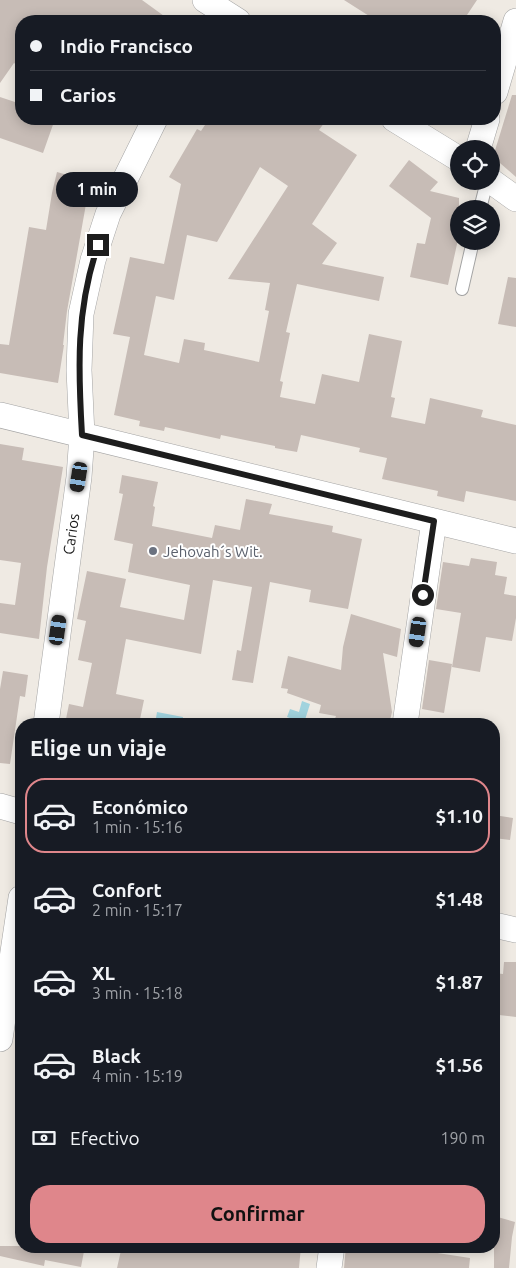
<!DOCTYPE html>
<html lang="es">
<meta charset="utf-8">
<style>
:root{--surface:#171b24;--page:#242831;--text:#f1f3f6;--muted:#9ea1a6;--line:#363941;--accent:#df868b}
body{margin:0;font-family:Ubuntu,sans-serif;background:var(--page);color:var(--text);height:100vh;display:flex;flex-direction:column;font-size:19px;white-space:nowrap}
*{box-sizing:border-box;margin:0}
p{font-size:16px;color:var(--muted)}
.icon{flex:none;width:28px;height:28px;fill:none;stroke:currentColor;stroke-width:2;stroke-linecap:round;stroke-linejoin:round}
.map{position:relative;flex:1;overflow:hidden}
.drawer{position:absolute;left:15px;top:718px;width:485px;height:535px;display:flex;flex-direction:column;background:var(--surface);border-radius:20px;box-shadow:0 2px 12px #0003}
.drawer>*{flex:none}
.guide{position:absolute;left:15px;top:15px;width:486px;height:110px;border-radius:20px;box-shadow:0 2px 12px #0003;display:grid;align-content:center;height:110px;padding:0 15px;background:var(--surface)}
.buttons{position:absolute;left:450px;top:140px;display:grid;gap:10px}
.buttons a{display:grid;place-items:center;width:50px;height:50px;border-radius:50%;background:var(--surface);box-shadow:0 2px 12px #0003;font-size:25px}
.end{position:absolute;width:22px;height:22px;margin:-11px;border:6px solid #1d1d1d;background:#fff;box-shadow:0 0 0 2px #fff}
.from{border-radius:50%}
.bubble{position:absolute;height:35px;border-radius:18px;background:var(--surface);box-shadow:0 2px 12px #0003;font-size:16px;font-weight:600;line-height:35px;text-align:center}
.car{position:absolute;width:15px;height:30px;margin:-15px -8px;border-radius:6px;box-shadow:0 0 4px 1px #0007;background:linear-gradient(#222 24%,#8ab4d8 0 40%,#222 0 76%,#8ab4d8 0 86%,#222 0)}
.guide b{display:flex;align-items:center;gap:18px;height:48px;font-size:19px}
.guide b+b{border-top:1px solid var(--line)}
.guide i{width:12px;height:12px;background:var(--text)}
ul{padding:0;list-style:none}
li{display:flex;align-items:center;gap:15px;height:75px;margin:0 10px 8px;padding:0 5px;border:2px solid transparent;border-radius:20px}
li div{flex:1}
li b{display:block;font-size:19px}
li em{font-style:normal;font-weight:600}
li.selected{border-color:var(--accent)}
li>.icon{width:45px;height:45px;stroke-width:1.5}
h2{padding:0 15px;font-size:22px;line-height:60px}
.pay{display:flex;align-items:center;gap:12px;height:55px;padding:0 15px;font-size:19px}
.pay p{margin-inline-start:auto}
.button{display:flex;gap:10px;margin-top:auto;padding:10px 15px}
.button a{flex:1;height:58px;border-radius:20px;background:var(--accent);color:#111;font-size:20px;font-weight:600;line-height:58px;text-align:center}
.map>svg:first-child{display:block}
.water{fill:#a1d3de}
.building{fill:#c7bcb6;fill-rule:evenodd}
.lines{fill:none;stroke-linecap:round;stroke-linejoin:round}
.lane-casing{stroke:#a4a4a4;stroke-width:14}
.street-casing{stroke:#a4a4a4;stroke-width:26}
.lane{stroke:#fff;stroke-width:12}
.street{stroke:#fff;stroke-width:25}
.route{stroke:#1d1d1d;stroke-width:6}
.worship-dot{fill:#6b7280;stroke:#fff;stroke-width:2}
.labels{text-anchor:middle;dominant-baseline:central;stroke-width:4;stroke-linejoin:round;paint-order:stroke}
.street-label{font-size:15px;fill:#1d1d1d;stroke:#fff}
.worship-label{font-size:15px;fill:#5b616d;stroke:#fff;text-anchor:start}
</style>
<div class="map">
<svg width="516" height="1268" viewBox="0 0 516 1268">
<rect width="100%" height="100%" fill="#efeae3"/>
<path class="water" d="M302,701L310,704L304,723L287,717L290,709L299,712Z
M157,712L183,717L182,724H155Z"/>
<path class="building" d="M0,0H142L171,21H21V68L14,63L0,83Z
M344,0H477L463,21H377Z
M512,95H516V177L493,157Z
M0,97L21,104V119H55L43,153L0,138Z
M209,119H327L319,130L357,155L312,224L337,243L322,264L384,277L379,301L297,284L286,332L290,333L280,381L283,382L280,397L315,404L322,374L359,382L369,334L402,341L391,397L395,398L391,417L425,424L430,398L483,410L481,417L516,425V501L466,491L464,502L437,496L438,491L382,479L387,458L359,452L360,448L301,435L297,452L275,448V446L221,435L220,439L165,427L164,431L139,426L140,421L114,415L130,337L113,334L130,257L164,264L181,184L169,177L197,129L201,131ZM260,167L288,186L228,279L270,283L265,310L269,311L259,362L204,350L205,343L184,339L179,363L144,355L156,296L174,300L187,235L217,242Z
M409,160L438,182L430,191L459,198V235L448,285L410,277L417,243L425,244L431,218L389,186Z
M57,172L95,183L89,205L86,204L67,311L63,345H64L58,383L0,373V344L9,345L29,227L46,230L52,193Z
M508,277L516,278V327L498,324Z
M0,444L24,448L22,460L63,467L47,567L39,639L0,633V603L15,605L21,563L0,560Z
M122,475L158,482L153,506L155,507L152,526L212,538L215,525L240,530L246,499L272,504L269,514L333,526L332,532L362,539L348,609L309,602L311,590L270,582L253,683L232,680L237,650L241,651L252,587L213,580L201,654L126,639L116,694L144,700L139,724H65L69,704L83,707L92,663L78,660L86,621L77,619L87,571L126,579L120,607L184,620L190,585L128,572L133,544L114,540L123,494L119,493Z
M471,558L497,562L495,575L507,577L504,594L516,596V618L512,641L486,637L480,672L452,667L461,613L436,609L443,562L469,566Z
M351,614L401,629L397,657L383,653L392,712L389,724H333L336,716L319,713L321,705L287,693L288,689L281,688L288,656L341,670L343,647Z
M429,660L452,664L444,713L422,709Z
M3,671L28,675L25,697L20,696L10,764L0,763V689Z
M494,815L513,818L510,840L494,838Z
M504,962H516V1017L499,1015L500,1005L494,1004V973L503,974Z
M494,1216L515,1222L512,1237L509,1268H494Z
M0,1246H85L81,1267L45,1260L44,1266L0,1256Z
M122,1246H301L299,1268H117Z
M346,1246H431V1252L470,1258L469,1268H344Z"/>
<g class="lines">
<g class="lane-casing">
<path id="lane" d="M480,209L487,181
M462,289L473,241"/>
</g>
<g class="street-casing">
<path id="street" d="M205,0L238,21
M495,92L516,21
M394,119L459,159
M478,149L487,119
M491,181L516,199
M0,415L516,541
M46,724L79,477L82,435L79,370L81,314L93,260L108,214L155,119
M405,724L434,521
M0,806L21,812
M494,925L516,930
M0,1039L21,898
M329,1268L332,1246"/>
</g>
<use href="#lane" class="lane"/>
<use href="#street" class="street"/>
</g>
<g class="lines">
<path class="route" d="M98,245C76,310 78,367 82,435L434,521L423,595"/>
</g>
<circle class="worship-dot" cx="153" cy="551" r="5"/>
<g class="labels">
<g class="street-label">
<text transform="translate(71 534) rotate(-82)">Carios</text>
</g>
<g class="worship-label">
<text x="163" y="551">Jehovah´s Wit.</text>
</g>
</g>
</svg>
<div class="buttons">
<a><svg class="icon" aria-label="locate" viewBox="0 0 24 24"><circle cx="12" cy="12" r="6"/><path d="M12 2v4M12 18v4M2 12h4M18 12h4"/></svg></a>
<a><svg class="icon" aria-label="layers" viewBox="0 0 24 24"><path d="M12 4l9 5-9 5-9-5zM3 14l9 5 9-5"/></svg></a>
</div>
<i class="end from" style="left:423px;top:595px"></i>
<i class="end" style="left:98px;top:245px"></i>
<div class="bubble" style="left:56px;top:172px;width:82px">1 min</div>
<i class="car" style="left:79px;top:477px;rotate:189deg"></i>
<i class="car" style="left:58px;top:630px;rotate:8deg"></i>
<i class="car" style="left:418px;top:632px;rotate:188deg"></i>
<div class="guide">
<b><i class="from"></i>Indio Francisco</b>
<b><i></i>Carios</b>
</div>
<section class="drawer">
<h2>Elige un viaje</h2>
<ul>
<li class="selected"><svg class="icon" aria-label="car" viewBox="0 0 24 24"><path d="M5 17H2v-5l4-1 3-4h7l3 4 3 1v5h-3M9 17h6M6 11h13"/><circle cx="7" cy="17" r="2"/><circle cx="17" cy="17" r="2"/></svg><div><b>Económico</b><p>1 min · 15:16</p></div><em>$1.10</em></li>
<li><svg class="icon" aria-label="car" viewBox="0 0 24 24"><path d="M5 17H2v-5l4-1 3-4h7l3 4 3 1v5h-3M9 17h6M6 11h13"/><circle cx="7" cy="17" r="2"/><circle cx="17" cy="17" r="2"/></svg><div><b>Confort</b><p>2 min · 15:17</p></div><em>$1.48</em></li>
<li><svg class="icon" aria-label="car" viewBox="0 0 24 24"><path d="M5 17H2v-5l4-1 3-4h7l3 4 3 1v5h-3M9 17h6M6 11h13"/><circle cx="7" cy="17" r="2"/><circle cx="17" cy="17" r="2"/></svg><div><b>XL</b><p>3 min · 15:18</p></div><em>$1.87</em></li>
<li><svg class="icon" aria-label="car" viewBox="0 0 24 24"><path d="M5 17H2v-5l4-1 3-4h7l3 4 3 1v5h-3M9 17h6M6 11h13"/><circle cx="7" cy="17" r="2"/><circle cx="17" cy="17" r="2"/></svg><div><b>Black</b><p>4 min · 15:19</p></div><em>$1.56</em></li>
</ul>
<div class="pay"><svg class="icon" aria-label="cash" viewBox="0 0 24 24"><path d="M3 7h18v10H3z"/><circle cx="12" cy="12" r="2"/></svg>Efectivo<p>190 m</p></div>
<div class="button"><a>Confirmar</a></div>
</section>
</div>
